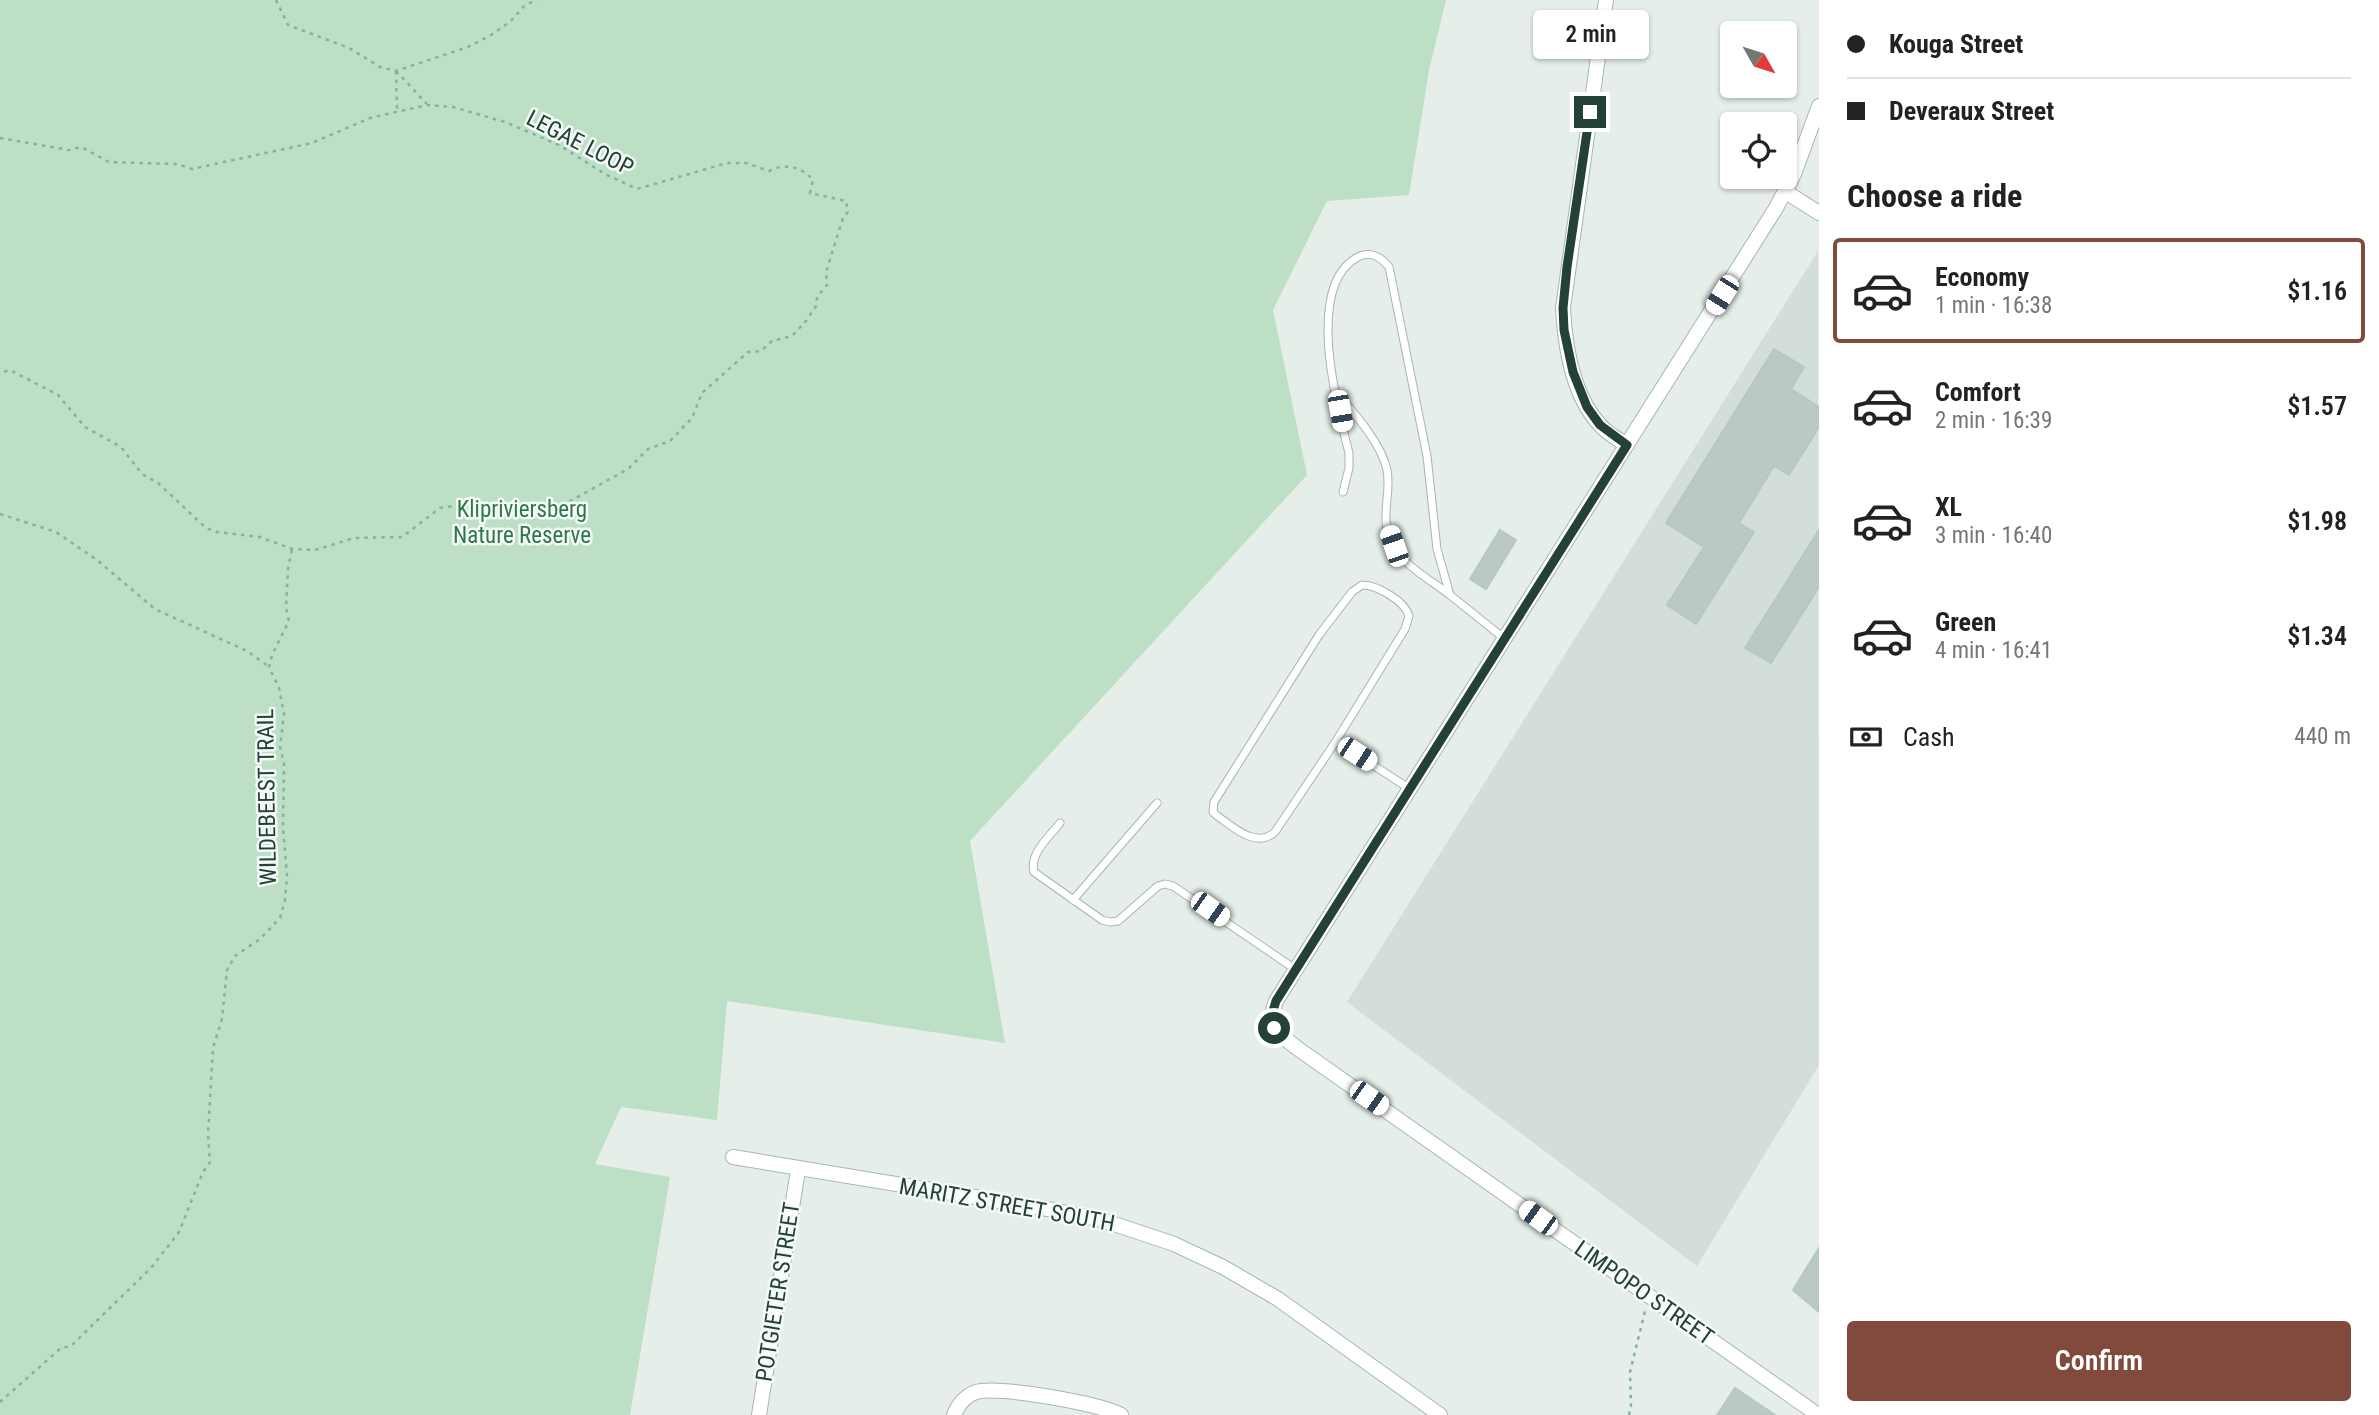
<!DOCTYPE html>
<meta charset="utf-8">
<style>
:root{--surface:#fff;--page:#f2f2f2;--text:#222;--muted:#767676;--line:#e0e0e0;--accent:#814a3c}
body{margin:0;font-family:"Roboto Condensed",sans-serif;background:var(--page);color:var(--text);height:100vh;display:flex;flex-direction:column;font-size:26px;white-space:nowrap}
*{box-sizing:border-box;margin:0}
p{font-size:23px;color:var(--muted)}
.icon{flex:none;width:38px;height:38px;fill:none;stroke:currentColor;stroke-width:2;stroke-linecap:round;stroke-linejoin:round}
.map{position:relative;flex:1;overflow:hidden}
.panel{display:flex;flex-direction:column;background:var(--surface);width:560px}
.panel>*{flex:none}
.hud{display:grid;align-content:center;height:154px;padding:0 28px;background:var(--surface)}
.needle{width:46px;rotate:129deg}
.controls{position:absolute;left:1720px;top:21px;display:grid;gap:14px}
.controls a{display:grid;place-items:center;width:77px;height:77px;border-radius:7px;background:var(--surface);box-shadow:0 2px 5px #0004;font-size:35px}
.end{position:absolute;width:32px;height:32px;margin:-16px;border:9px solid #234137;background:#fff;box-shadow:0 0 0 4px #fff}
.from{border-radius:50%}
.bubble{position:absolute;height:49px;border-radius:7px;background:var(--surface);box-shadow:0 2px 5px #0004;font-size:23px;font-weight:600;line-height:49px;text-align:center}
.car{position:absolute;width:21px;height:42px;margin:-21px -10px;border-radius:9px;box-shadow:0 0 5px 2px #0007;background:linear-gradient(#fff 24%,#345 0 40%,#fff 0 76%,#345 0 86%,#fff 0)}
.hud b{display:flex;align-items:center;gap:24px;height:66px;font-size:26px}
.hud b+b{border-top:2px solid var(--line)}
.hud i{width:18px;height:18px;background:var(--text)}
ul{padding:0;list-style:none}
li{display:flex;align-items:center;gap:21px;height:105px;margin:0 14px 10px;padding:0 14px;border:4px solid transparent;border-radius:7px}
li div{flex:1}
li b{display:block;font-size:26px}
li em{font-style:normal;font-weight:600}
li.active{border-color:var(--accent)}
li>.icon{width:63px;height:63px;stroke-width:1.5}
h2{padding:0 28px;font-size:32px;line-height:84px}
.pay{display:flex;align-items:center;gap:18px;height:77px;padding:0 28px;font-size:26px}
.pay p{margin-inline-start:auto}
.cta{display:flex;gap:14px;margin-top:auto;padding:14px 28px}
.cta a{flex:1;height:80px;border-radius:7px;background:var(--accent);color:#fff;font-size:28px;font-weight:600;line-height:80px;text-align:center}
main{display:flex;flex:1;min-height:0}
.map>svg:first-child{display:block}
.built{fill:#d3ded8}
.green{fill:#bddfc5}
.building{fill:#bac9c2;stroke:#b7c8c0;stroke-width:2}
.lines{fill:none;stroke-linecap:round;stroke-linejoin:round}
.lane-casing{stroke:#a7b7b0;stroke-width:9}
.street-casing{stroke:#a7b7b0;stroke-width:16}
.path{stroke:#84b2a2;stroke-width:2.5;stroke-dasharray:3.5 5;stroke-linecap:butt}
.lane{stroke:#fff;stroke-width:7}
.street{stroke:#fff;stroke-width:14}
.route{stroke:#234137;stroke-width:9}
.labels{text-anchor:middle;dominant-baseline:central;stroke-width:5;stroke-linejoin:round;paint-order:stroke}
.street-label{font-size:23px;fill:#234137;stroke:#f5faf8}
.park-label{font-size:23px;fill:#2c7946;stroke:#f5faf8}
</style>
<main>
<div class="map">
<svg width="1819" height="1415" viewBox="0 0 1819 1415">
<rect width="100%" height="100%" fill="#e5eee9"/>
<path class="built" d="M1818,251L1819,1065L1697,1266L1347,1002Z"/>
<path class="green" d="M0,0H1446L1429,70L1409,195L1327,201L1273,310L1307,475L970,841L1005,1043L727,1001L717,1120L621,1107L595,1164L670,1177L630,1415H0Z"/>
<path class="building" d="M1774,349L1804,367L1791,389L1819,407V427L1789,475L1774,466L1739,523L1754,532L1696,624L1667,605L1704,547L1666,523Z
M1500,530L1516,540L1486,589L1470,579Z
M1819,530V587L1771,663L1745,648Z
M1819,1248V1312L1793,1290Z
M1735,1388L1775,1415H1717Z"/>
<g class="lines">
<g class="lane-casing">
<path id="lane" d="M1337,393C1354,413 1382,444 1387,470C1392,497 1378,517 1393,545C1404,566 1432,581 1450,595
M1343,492L1349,468V453C1337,407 1305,288 1356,258C1370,250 1380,256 1389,267L1427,456L1437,549L1450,595L1505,639
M1362,585C1377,585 1405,601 1409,616L1405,629L1336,741L1275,832C1256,849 1233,827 1216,815L1213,812L1214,802L1319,635L1352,592Z
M1336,741L1410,789
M1060,823C1049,837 1029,854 1034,872L1102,920L1110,922L1118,921L1158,886L1165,884L1173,886L1295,969
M1073,900L1157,803"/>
</g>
<g class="street-casing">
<path id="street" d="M1606,0L1563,308C1565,347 1572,396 1601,426C1608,434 1618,439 1627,445
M1786,192L1819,213
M733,1157L1048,1209L1102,1220L1174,1244L1223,1267L1278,1299L1440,1415
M759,1415L798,1170
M954,1415C958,1405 965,1396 976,1392C997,1385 1101,1404 1121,1415
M1818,1415L1297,1048C1280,1035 1266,1025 1276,1001L1776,208L1794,174L1819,106"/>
</g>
<path class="path" d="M276,0L288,25L349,48L380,67L396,71L468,47L491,35L510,22L525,5L537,0
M396,71L427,104
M396,71L397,109
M0,138L69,150L81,147L109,162L177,164L192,169L312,143L370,118L427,105L453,107L505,122L559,145L605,174L637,189L727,163H746L769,171C785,163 801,166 813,180L810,193L846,201L848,212L843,218L826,272L827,285L817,297L816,306L806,321L792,336L772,341L761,351L748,352L702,393L692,418L670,441L648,449L628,469L538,519L479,514L453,506L440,508L402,537L354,538L315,550L292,549L260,537L217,532L206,528L158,483L142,474L121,447L85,427L58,395L10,370L0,373
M0,514L56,532L97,560L155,609L247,651L269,667
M0,1402L61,1348L71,1346L151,1268L179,1232L203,1172L210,1162L208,1134L213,1048L222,1019L227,970L235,956L260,939L280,918L285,900L287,876L283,827L284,763L280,747L284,714L279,688L269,667L272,655L289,621L286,608L288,569L292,549
M1629,1415L1631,1406L1630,1372L1645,1311"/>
<use href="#lane" class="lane"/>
<use href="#street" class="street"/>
</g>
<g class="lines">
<path class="route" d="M1274,1028L1272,1014L1276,1001L1627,445L1600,425L1587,407L1573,372L1564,330L1563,308L1567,267L1590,112"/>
</g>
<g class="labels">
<g class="street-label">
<text transform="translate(580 143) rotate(27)">LEGAE LOOP</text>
<text transform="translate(267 797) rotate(-91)">WILDEBEEST TRAIL</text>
<text transform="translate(1007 1205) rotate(10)">MARITZ STREET SOUTH</text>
<text transform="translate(778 1292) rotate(-81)">POTGIETER STREET</text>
<text transform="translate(1644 1293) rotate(35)">LIMPOPO STREET</text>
</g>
<g class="park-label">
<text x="522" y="509">Klipriviersberg<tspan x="522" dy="26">Nature Reserve</tspan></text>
</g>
</g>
</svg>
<div class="controls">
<a><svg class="needle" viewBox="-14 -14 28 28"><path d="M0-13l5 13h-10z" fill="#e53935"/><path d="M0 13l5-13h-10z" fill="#767676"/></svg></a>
<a><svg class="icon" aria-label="locate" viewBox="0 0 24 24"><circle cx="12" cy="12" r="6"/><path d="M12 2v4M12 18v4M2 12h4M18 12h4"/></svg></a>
</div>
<i class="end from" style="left:1274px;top:1028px"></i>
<i class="end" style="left:1590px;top:112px"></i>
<div class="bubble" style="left:1533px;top:10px;width:116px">2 min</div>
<i class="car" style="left:1722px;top:295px;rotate:212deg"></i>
<i class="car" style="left:1340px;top:411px;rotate:170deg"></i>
<i class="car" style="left:1394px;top:546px;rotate:341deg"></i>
<i class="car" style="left:1357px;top:754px;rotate:123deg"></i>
<i class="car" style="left:1210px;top:909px;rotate:125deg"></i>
<i class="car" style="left:1369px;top:1098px;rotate:125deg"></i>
<i class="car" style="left:1538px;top:1218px;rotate:306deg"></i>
</div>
<section class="panel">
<div class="hud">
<b><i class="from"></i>Kouga Street</b>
<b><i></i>Deveraux Street</b>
</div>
<h2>Choose a ride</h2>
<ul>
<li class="active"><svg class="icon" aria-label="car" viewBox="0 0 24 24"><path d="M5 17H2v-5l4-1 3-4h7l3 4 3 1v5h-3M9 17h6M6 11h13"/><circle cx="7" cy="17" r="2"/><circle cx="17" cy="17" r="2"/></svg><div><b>Economy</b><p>1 min · 16:38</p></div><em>$1.16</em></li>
<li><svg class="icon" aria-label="car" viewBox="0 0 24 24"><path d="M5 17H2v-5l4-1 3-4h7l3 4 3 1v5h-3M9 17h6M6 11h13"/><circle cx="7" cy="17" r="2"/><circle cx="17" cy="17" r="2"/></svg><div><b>Comfort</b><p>2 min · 16:39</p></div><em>$1.57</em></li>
<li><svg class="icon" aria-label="car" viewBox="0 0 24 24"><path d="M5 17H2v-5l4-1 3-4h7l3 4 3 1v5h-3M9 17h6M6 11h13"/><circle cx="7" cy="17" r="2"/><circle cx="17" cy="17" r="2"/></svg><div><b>XL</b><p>3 min · 16:40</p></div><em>$1.98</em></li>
<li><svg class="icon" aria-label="car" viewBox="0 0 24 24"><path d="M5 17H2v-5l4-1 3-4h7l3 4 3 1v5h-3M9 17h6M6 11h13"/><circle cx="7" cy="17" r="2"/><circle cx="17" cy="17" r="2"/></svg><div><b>Green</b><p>4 min · 16:41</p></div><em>$1.34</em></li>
</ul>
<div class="pay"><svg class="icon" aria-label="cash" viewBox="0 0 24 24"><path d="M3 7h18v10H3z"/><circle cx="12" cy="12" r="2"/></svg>Cash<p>440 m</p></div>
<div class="cta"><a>Confirm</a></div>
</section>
</main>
